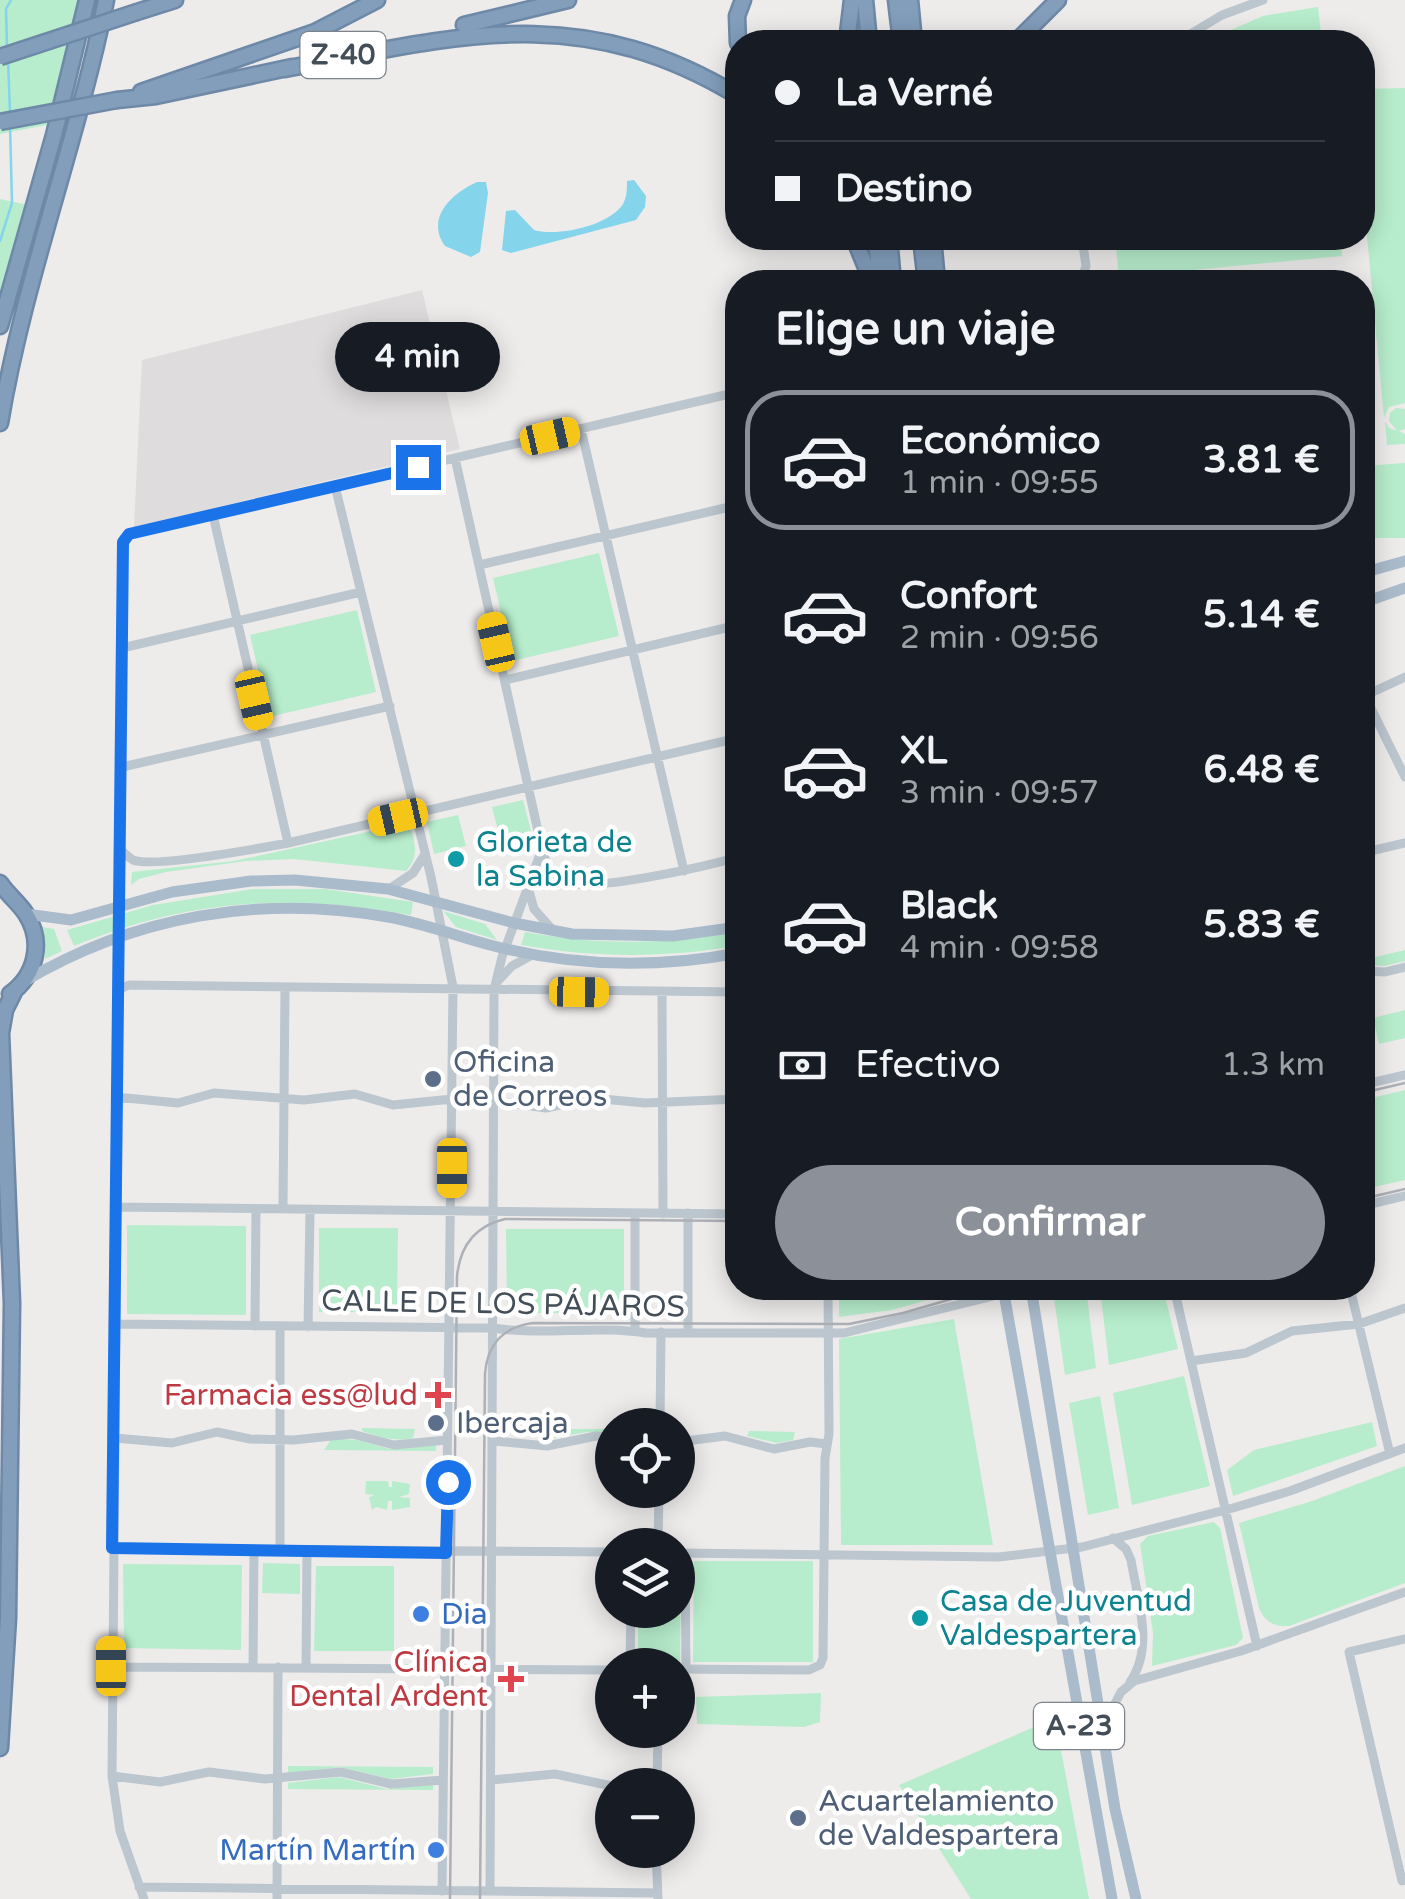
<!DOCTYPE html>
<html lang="es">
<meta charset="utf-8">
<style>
:root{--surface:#171b24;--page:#242831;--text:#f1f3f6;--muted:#9ea1a6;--line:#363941;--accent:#8c9099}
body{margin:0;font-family:"Varela Round",sans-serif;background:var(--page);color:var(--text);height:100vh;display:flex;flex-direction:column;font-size:38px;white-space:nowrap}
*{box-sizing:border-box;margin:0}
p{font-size:32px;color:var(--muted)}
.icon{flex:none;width:55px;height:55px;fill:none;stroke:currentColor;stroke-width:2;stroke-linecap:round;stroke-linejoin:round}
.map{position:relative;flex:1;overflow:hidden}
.drawer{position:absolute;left:725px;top:270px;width:650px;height:1030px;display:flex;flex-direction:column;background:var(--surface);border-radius:40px;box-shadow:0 5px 25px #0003}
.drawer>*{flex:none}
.banner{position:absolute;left:725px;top:30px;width:650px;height:220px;border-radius:40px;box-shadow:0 5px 25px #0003;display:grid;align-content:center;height:220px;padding:0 50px;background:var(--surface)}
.controls{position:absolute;left:595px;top:1408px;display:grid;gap:20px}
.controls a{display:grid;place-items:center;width:100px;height:100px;border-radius:50%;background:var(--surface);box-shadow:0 5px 25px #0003;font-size:50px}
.end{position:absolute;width:45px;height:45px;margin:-22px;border:12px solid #1a73e8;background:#fff;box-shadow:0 0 0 5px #fff}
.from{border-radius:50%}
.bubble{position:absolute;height:70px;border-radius:35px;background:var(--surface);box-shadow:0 5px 25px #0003;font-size:32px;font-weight:800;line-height:70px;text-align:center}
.car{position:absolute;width:30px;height:60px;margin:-30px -15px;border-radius:12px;box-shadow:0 0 8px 2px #0007;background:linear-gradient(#f5c518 24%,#345 0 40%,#f5c518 0 76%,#345 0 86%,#f5c518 0)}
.banner b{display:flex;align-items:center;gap:35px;height:95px;font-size:38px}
.banner b+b{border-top:2px solid var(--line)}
.banner i{width:25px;height:25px;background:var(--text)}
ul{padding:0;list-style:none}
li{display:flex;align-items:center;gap:30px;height:140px;margin:0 20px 15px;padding:0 30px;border:5px solid transparent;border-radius:40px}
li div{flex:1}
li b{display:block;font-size:38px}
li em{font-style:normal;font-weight:800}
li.active{border-color:var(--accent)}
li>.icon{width:90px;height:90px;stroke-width:1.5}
h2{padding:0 50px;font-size:45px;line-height:120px}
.pay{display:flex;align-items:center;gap:25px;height:110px;padding:0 50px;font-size:38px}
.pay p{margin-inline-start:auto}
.button{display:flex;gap:20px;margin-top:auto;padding:20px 50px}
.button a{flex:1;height:115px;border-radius:60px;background:var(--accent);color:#fff;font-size:40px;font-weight:800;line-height:115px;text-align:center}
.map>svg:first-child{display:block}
.education{fill:#dfdcdd}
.green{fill:#b7edcc}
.water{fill:#84d5eb}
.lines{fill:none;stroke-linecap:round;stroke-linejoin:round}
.stream{stroke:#84d5eb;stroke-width:2.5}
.highway-casing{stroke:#6d89a7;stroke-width:19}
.minor{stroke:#bcc6ce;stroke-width:9}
.major{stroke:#aabbcb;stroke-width:11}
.highway{stroke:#829ebb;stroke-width:14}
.tram{stroke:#adb0b6;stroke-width:2.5}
.highway-bridge-casing{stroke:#6d89a7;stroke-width:19;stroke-linecap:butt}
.minor-bridge{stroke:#bcc6ce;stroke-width:9}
.highway-bridge{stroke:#829ebb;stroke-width:14}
.route{stroke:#1a73e8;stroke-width:12}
.culture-dot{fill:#0f9aa8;stroke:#fff;stroke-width:4}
.service-dot{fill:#5c6f8a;stroke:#fff;stroke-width:4}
.health-dot{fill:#e0444e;stroke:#fff;stroke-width:4}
.shop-dot{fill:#3f7fe0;stroke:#fff;stroke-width:4}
.labels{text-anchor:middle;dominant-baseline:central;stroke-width:9;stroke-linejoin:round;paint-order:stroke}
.shield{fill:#fff;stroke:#7c838a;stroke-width:2.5}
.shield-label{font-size:28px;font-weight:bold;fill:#444e58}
.culture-label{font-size:30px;fill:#0d838f;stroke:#fff;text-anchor:start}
.service-label{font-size:30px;fill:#4e5e75;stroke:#fff;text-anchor:start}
.street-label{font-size:30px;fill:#444e58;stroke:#fff}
.health-label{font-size:30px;fill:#be3a42;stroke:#fff;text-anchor:end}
.shop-label{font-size:30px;fill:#366cbe;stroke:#fff;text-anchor:start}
</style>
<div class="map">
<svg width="1405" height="1899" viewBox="0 0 1405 1899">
<rect width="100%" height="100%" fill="#eeebeb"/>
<path class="education" d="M422,290L460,449L134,527L142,360Z"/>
<path class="green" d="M0,0H83L52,124L0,134Z
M1318,7L1322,42H1203L1263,16Z
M1405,88V403L1389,407L1384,418L1363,193V89Z
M0,199L29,205L0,310Z
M1115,238H1340L1342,256L1119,277Z
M1396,408L1405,409V429L1399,431L1405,434V444L1387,445L1385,421L1389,428L1397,431L1389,421L1390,413Z
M1405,463V538H1363V466Z
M599,553L619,636L512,661L493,578Z
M357,610L376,692L269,717L250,635Z
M523,800L531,831L500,838L492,807Z
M458,815L466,846L434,854L427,822Z
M404,824L411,829C416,845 418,859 406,871L294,859L246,861L166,872L139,879L131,885L132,872L234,861Z
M253,889H325L413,902L411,915C289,893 189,899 74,946L67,930L153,905Z
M443,911L485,924L497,940L456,927Z
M42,927L54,929L62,951L45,959Z
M525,932C596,945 666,945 737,932V946C664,958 594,958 521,945Z
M1405,950V961L1384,966L1363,964V960Z
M1405,1010V1038L1379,1044L1373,1018Z
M1405,1090V1180L1365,1189L1363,1100Z
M127,1225L246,1226V1315L127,1314Z
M319,1228H398L397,1312H319Z
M506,1229H624V1313H507Z
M839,1288H970L892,1310L839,1317Z
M1068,1288H1086L1096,1368L1065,1375L1053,1291Z
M1100,1288H1163L1178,1349L1109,1365Z
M954,1319L993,1545H841L839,1339Z
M1184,1376L1210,1486L1132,1505L1113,1393Z
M1100,1396L1119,1508L1088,1515L1069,1403Z
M1372,1422L1377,1446L1233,1496L1227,1470L1254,1450Z
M362,1428L415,1429L413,1438C394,1442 379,1437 362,1431Z
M546,1429H612V1433L587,1432L539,1441Z
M749,1431L795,1432L793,1440L777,1443L747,1436Z
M332,1438L357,1440L390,1449L436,1444V1451L324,1450Z
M1405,1466V1583L1289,1626C1274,1627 1265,1622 1259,1608L1239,1523L1312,1501Z
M366,1481H388L389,1487H392V1481L410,1484L409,1494L399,1497L410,1498V1507L392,1510V1501H388L387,1510L376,1507L372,1510L369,1497L375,1495L365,1494Z
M1214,1522L1220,1528L1243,1638L1236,1645L1152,1666L1153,1633L1140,1544L1148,1536Z
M678,1557H681L680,1664H638V1610H678Z
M694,1561H813V1662H693Z
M263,1563L300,1564V1594L262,1593Z
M123,1564L242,1565L241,1650L124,1648Z
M316,1566H394V1651H314Z
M821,1693L820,1722L804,1727L697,1724L696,1697Z
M1055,1718L1089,1899H971L899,1785Z
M288,1766L433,1767V1774L391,1779L341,1767L288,1773Z
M339,1777L387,1789L433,1784V1790L288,1789V1783Z"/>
<path class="water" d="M634,180L646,196L645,207L636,220L511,253L502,250L506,211L515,210L534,230C557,237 609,226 623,204C627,197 627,189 627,181Z
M477,182H486L488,193L480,252L471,257L445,246C425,218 452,193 477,182Z"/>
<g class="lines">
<path class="stream" d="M7,47L6,9L11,0
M8,60L10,112
M0,241L12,203L10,125"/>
<g class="highway-casing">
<path id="highway" d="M865,0L869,42
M896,0L901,42
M910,0L914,42
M137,12L175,0
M464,25L568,0
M847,42L852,0
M1016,42L1058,0
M738,43L737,16L743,0
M285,69C456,36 580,0 738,96
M141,92L315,32L377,0
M117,100L156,96L292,67
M854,238L872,282
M876,238L880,282
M889,238L893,282
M921,238L926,282
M933,238L937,282
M0,326L54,135L87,0
M0,423C24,279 77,143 106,0
M0,883C8,895 19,903 26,914C44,942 36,975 10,994
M0,1748L8,1618L12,1303L1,1033L5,1010L15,990"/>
</g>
<path class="minor" d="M1177,42L1222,15L1263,0
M1082,238L1086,266L1083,274
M1069,282L1088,274L1107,282
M581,429L684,871
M455,458L542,849L502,957L494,990L490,1891
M335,486L431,877L453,987L442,1891
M213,515L288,843
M479,565L738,505
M122,648L361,592
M505,680L738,625
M1362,690L1405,777
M1362,697L1405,677
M122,767L390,706
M121,850C125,854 128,857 133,860C153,868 261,848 288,843L738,738
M543,851C546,861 548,874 556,880C579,896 709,866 738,857
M1362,853L1405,843
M120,870L123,547L129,534L738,392
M389,889L413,873L425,854
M529,891L534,909L551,928
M1362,971L1385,972L1405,967
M119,974L112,1776L120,1831L144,1899
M497,982L512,966L532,955
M118,990L129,985L738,992
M662,992L663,1214
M1362,1085L1405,1075
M116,1097L178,1103L214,1093L304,1100L355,1094L393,1105L452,1099
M494,1101L546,1108L592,1098L645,1103L738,1099
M1362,1206L1405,1196
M115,1207L738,1214
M283,1209L285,987
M1174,1288L1257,1646
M1350,1288L1390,1454
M116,1324L493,1328C544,1336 595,1325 646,1333H844L1026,1288
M255,1326L256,1209
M280,1327V1550
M308,1327L310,1211
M635,1331V1214
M688,1332V1213
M1191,1361L1246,1353L1292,1331L1359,1324L1405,1308
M660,1425L661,1332
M115,1438L172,1443L217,1432L250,1439L293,1440L352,1434L394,1445L447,1440
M494,1441L547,1446L596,1436L612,1437
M678,1442L725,1436L774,1449L810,1442L827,1444
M1113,1538L1126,1549L1131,1560C1137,1598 1155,1647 1130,1682
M658,1545L659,1490
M112,1548L612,1552
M678,1553L999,1557L1082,1547L1233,1508L1290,1491L1405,1448
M685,1554L686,1669
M1405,1639L1349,1652L1402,1881L1405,1880
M630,1665L631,1610
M111,1667L612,1670
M253,1667L254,1550
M306,1667L307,1551
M678,1669L809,1670L820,1665L823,1658L825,1458L829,1434L828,1288
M1103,1726L1121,1692L1134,1681L1241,1651L1405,1592
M112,1776L160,1782L209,1772L265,1779L341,1772L391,1784L443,1780
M491,1780L555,1774L612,1786
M621,1785L658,1781
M657,1785L658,1730
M656,1850L658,1899
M139,1887L656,1893
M277,1899L278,1667"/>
<path class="major" d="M1362,573L1405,561
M1362,603L1405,588
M26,914L71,920L172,892L251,881L295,880L388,889L514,923L572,934L673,936L738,927
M23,982C134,916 260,894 388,917C423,923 456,936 490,945C573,967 654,969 738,953
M1003,1288L1112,1899
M1031,1288L1115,1809L1136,1899"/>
<use href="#highway" class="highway"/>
<path class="tram" d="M1362,1093L1405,1083
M1362,1199L1405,1189
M450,1899L457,1276C460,1246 475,1226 505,1219L738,1221
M480,1899L485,1374C487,1345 503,1327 533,1323L849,1324L903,1313L990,1288"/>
<g class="highway-bridge-casing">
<path id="highway-bridge" d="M0,57L137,12
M0,122L117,100"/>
</g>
<path class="minor-bridge" d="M119,974L120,870"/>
<use href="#highway-bridge" class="highway-bridge"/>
</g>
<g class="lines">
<path class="route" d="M418,467L129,534L123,542L112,1548L446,1553L448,1482"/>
</g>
<g class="culture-dot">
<circle cx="456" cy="859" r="10"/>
<circle cx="920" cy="1618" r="10"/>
</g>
<g class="service-dot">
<circle cx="433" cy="1079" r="10"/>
<circle cx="436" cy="1423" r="10"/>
<circle cx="798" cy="1818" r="10"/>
</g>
<g class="health-dot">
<path d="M433 1380h10v10h10v10h-10v10h-10v-10h-10v-10h10z"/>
<path d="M506 1664h10v10h10v10h-10v10h-10v-10h-10v-10h10z"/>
</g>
<g class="shop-dot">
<circle cx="421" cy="1614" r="10"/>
<circle cx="436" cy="1850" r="10"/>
</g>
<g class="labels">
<g class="shield">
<rect x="300.5" y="32" width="85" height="46" rx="8"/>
<rect x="1034" y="1703" width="90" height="46" rx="8"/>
</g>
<g class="shield-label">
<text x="343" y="55">Z-40</text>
<text x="1079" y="1726">A-23</text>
</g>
<g class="culture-label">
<text x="476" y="842">Glorieta de<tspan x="476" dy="34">la Sabina</tspan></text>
<text x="940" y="1601">Casa de Juventud<tspan x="940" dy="34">Valdespartera</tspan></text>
</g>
<g class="service-label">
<text x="453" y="1062">Oficina<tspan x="453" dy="34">de Correos</tspan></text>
<text x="456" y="1423">Ibercaja</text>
<text x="818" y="1801">Acuartelamiento<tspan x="818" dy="34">de Valdespartera</tspan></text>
</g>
<g class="street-label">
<text transform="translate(503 1304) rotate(1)">CALLE DE LOS PÁJAROS</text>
</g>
<g class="health-label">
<text x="418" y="1395">Farmacia ess@lud</text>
<text x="488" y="1662">Clínica<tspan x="488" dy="34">Dental Ardent</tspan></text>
</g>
<g class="shop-label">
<text x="441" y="1614">Dia</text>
<text x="416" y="1850" text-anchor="end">Martín Martín</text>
</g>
</g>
</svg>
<div class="controls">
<a><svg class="icon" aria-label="locate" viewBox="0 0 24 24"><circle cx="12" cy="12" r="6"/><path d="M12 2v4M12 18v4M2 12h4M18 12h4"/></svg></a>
<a><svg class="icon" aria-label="layers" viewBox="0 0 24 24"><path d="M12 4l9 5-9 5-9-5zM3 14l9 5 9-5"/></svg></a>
<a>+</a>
<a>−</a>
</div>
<i class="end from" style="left:448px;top:1482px"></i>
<i class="end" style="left:418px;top:467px"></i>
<div class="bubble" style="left:335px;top:322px;width:165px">4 min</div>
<i class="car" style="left:550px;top:436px;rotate:77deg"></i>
<i class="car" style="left:496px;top:642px;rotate:347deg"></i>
<i class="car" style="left:254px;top:700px;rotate:167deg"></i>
<i class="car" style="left:398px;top:817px;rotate:257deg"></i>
<i class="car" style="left:579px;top:992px;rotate:91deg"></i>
<i class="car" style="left:452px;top:1168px;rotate:180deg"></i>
<i class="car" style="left:111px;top:1666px;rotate:0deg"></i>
<div class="banner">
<b><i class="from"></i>La Verné</b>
<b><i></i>Destino</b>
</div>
<section class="drawer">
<h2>Elige un viaje</h2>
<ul>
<li class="active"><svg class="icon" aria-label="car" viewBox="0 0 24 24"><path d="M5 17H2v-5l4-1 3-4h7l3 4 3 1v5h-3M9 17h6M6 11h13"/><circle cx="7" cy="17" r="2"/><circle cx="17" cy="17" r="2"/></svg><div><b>Económico</b><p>1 min · 09:55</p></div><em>3.81 €</em></li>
<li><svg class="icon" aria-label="car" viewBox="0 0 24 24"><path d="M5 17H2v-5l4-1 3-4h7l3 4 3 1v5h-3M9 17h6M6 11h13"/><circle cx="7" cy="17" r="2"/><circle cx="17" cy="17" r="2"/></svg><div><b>Confort</b><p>2 min · 09:56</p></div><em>5.14 €</em></li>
<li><svg class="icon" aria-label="car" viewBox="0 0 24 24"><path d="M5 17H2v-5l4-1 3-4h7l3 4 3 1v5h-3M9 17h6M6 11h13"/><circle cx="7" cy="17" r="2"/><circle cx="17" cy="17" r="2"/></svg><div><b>XL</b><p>3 min · 09:57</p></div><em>6.48 €</em></li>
<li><svg class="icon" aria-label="car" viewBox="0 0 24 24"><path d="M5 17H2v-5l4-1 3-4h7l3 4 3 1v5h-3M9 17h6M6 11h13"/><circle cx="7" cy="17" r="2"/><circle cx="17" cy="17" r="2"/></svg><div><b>Black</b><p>4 min · 09:58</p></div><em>5.83 €</em></li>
</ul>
<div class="pay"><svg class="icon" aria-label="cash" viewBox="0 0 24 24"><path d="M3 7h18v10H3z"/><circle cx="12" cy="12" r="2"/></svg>Efectivo<p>1.3 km</p></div>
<div class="button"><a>Confirmar</a></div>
</section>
</div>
